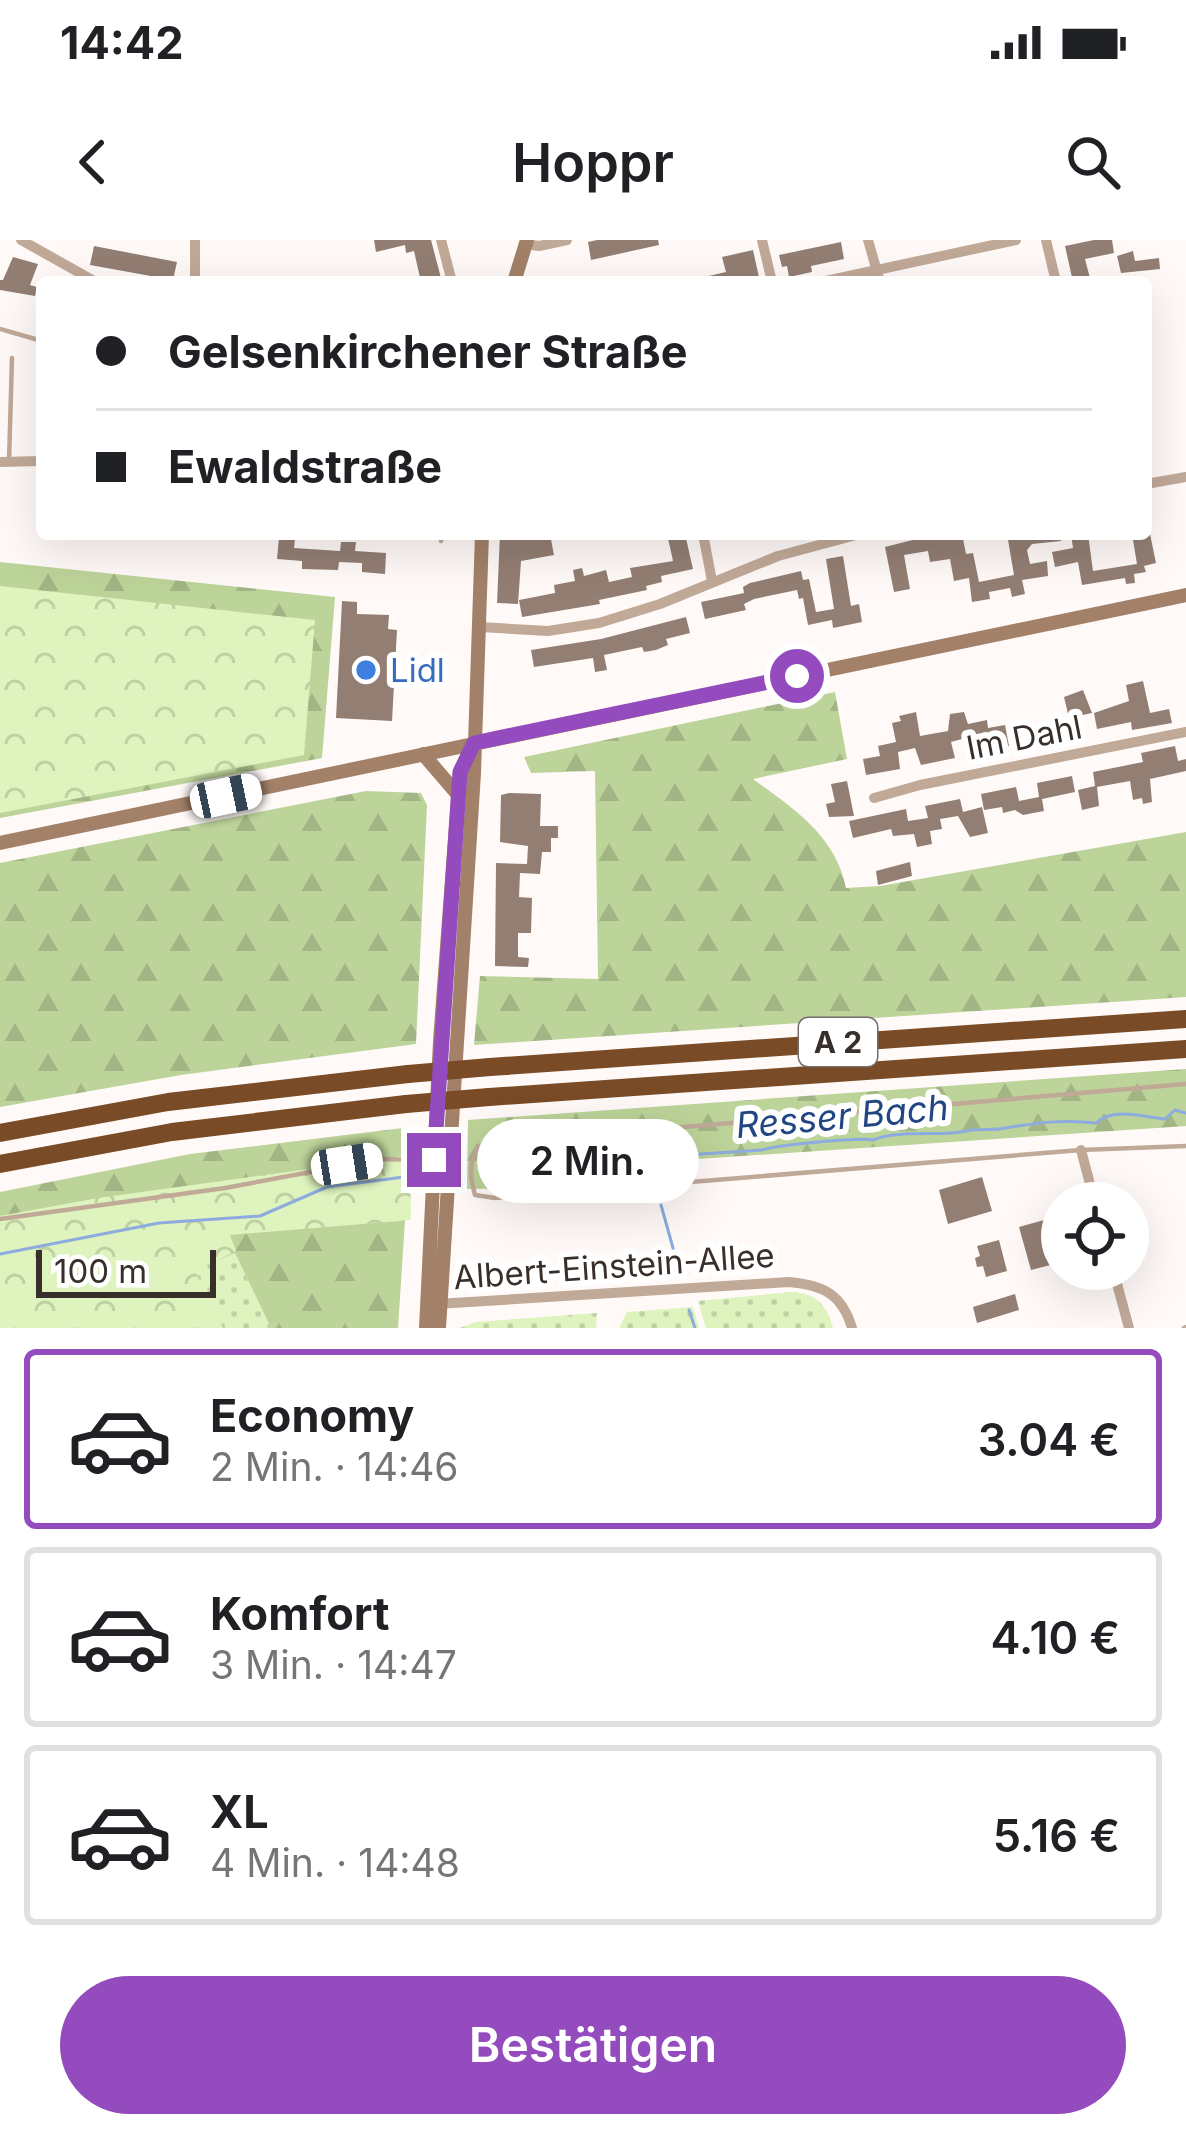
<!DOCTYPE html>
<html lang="de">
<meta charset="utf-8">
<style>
:root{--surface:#fff;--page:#f6f6f6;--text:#202124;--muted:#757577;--line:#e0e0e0;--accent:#944bbe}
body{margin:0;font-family:Inter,sans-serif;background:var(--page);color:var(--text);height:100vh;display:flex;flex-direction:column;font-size:45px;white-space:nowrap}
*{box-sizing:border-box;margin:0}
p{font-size:39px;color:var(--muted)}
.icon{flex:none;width:66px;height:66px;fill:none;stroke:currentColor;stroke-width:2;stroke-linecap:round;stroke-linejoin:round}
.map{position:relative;height:1088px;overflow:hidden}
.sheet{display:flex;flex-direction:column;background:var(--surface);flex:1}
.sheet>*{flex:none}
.banner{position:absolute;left:36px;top:36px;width:1116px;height:264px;border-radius:12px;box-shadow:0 12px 48px #0002;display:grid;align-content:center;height:264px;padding:0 60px;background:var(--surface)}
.fabs{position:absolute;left:1041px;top:942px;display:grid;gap:24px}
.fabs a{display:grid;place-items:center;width:108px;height:108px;border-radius:50%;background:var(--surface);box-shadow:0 12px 48px #0002;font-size:60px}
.scale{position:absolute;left:36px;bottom:30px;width:180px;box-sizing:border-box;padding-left:12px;border:6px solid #382f2a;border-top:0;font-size:33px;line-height:42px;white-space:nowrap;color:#382f2a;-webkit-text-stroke:9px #fff;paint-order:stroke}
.end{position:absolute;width:54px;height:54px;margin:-27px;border:15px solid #944bbe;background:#fff;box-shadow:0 0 0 6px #fff}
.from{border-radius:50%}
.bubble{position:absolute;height:84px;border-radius:42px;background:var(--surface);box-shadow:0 12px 48px #0002;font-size:39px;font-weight:600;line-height:84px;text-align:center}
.car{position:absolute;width:36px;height:72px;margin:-36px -18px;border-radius:15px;box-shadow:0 0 9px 3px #0007;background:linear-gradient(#fff 24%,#345 0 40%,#fff 0 76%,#345 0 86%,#fff 0)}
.banner b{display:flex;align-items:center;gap:42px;height:114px;font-size:45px}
.banner b+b{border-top:3px solid var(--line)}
.banner i{width:30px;height:30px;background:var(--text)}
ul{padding:21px 0 0;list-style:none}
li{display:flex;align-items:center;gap:36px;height:180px;margin:0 24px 18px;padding:0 36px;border:6px solid var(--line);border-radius:12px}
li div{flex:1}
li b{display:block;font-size:45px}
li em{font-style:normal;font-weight:600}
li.selected{border-color:var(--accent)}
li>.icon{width:108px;height:108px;stroke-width:1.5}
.button{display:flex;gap:24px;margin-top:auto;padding:24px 60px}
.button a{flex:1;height:138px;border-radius:72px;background:var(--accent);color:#fff;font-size:48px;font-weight:600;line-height:138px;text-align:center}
.status{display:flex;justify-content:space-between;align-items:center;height:84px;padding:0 60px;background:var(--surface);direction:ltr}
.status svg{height:33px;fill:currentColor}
header{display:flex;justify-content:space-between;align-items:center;height:156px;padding:0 60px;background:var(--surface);font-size:54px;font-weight:600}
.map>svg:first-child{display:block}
.grass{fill:url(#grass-dots)}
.forest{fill:url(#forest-firs)}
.park{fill:url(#park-crowns)}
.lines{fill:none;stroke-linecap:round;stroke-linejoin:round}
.stream{stroke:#8dabde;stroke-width:3}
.building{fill:#937e73}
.service{stroke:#c1a998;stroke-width:4.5}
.minor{stroke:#c1a998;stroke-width:10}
.secondary{stroke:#a38168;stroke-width:14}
.motorway{stroke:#794b26;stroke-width:18}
.motorway-bridge{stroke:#794b26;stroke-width:18}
.route{stroke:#944bbe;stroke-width:15}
.shop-dot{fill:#3f7fe0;stroke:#fff;stroke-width:4.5}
.labels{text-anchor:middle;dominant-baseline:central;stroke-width:12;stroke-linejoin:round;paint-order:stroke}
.shield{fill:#fff;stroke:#746d6a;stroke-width:3}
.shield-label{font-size:30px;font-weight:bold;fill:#382f2a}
.shop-label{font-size:33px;fill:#366cbe;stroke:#fff;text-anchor:start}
.street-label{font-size:33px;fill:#382f2a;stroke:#fff}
.water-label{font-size:36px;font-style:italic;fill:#224683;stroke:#fff}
</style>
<div class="status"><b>14:42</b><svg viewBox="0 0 49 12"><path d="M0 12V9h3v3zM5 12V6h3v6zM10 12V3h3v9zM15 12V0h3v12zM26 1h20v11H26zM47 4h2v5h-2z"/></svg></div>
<header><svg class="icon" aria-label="back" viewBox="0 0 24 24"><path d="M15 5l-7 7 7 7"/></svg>Hoppr<svg class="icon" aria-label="search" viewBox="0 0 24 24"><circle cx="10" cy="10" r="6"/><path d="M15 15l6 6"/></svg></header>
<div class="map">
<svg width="1186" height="1088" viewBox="0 0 1186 1088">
<defs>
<pattern id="grass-dots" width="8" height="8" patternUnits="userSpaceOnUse" patternTransform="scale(3)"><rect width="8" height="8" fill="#def3bd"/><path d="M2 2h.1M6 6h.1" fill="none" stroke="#bfd1a3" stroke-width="1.8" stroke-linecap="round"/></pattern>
<pattern id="forest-firs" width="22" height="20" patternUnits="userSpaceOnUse" patternTransform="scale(3)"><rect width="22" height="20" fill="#bcd399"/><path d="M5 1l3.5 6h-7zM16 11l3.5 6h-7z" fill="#a2b584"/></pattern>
<pattern id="park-crowns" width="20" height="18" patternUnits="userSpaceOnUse" patternTransform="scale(3)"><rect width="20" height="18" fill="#def3bd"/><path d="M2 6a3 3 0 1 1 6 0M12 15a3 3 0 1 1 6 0" fill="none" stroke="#bfd1a3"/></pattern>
</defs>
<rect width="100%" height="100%" fill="#fffaf8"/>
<path class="grass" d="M235,1013L271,1088H220L193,1030Z
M792,1052C817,1053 827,1066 833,1088H706L698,1061Z
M693,1067L699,1088H619L627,1072Z
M597,1073L596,1088H460L475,1082Z"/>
<path class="forest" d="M0,322L335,357L322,518L0,578Z
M835,452L847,519L753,539C793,568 836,596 846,648L880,646L1186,592V757L474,805L480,736L598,739L595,531L531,533L524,517Z
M366,551L421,553L427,565L416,804L181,835L0,867V623Z
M1186,829V886L537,930L548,948L467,949L468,880Z
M411,887L398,1088H271L235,1013L193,1030L0,1088V952L190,914Z"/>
<path class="park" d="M0,346L315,380L304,515L0,573Z
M410,915L411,980L230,995L236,1011L195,1031L223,1088H0V976L98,958Z"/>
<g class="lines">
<path class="stream" d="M503,927L762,910C777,905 861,897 873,900C900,889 939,897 967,891C980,888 992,891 1005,888C1036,883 1063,879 1096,883C1113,867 1144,877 1165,879L1175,870L1186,873
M661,965L680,1033
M0,1014L159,983L260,976L327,947L404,937
M689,1070L695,1088"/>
</g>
<path class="building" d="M374,0H431L441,38L421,42L414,11L406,13L405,5L376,12Z
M597,0H658L659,5L591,20L588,2Z
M1094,0H1112L1114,13L1085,19L1091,42H1073L1065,6Z
M841,2L844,19L811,26L812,32L789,37L787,26L782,27L779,15Z
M94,6L177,22L173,40L90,25Z
M753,10L760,42H700V38L726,32L722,17Z
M1133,11L1135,21L1159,18L1160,29L1121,33L1117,16Z
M13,17L38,24L30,45L37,47L35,56L0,50V40H3Z
M500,294H550L554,315L521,321L518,364L497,363Z
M667,294H685L693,329L661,336L662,342L646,346L647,350L599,360L600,364L522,377L519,360L555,353L554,345L575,341L573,330L582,328L584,336L606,330L609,342L632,337L630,328L673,321Z
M936,294H962L966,314L973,313L979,342L1014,335L1007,294H1061V301L1032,304L1027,310L1030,324L1047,321L1048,336L1022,340L1025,354L1012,357L1010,348L989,352L990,359L972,362L969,338L954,341L950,319L930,322L928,311L904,315L910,349L894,352L885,307Z
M1071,294H1088L1093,331L1137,324L1132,294H1150L1156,323L1144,326L1146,332L1134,334L1135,343L1126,344L1125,338L1082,345L1078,322L1055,327L1052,312L1073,308Z
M279,298L295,299L294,308L340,311L341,302H356L355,311L386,313L385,334L362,332V323L339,322L338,330L302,329V321L277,319Z
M843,316L851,366L859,364L862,382L833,388L832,380L808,385L803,358L799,359L797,350L754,359L744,364L746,370L705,379L701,362L744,353L743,347L750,343L801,331L803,340L809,339L816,372L834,369L826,319Z
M342,361L357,362V374L389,375L388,389L397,390L392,481L336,478Z
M686,377L690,393L666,399L668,405L656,410L644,412L642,407L604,415L607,430L595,432L593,418L534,427L531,410L601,399Z
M1143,441L1150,473L1169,469L1172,483L1132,490L1131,482L1097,489L1094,473L1129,461L1126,445Z
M1083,450L1092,473L1069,478L1064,457Z
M916,472L920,496L948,491L950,474L964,472L968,484L987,480L988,488L1005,485L1009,506L976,513L973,497L962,499L951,502L955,518L921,525L915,508L898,512L900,529L866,535L863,519L880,516L878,506L896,502L892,483L901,481L899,476Z
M1061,479L1065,495L1031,502L1028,486Z
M1175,506L1178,521L1186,519V531L1150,539L1152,562L1143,564L1142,558L1133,560L1130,541L1097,547L1099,566L1082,570L1078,550L1095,546L1093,532L1143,522L1141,513Z
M1072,536L1075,552L1042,559L1044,571L1023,575L1015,570L1003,573L1002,567L984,570L981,554L1016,547L1019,561L1039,557L1037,543Z
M847,541L854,576L829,577L826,564L835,562L831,544Z
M509,553L541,554L540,586H558V598H551V612H542L540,634L520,633L519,657L532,658L531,693H518V717L529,718L528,727L495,726L496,623L527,624L528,606L500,602L501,555Z
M960,559L963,572L982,567L988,593L970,597L958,576L940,579L942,589L930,591L932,604L917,607L914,594L893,596L891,589L853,598L849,581L906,569L908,581L928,578L925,566Z
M910,622L912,636L878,645L876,631Z
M982,937L992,971L948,984L939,950Z
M1062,975V1022L1031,1030L1019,987Z
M999,1000L1007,1031L986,1037L983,1026L977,1027L975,1018L980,1016L977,1006Z
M1015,1054L1019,1070L977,1083L973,1067Z"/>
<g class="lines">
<path class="service" d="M0,89L42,101
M9,222L12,118
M441,301L442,294
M1186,844L497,903L479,906C468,922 470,937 475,955L495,958L1081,910L1186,906
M0,979L225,948L380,919L428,920
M1184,1088L1186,1087"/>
<path class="minor" d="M21,0L96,42
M195,0V42
M441,0L452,42
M762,0L772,42
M868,0L880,42
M1046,0L1056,42
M525,4L539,6L567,0
M821,42L1016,0
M0,222L42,221
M1146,244L1186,237
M703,294L712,341
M480,387L548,391L599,383L660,364L778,316L860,294
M874,558L920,545L1186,492
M1081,910L1095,963
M1113,1029L1129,1088
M437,1064L789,1042C823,1045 842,1054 852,1088"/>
<path class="secondary" d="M514,42L527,0
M423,514L459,556
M0,603L1186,355
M426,1088L440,801L460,532L472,507
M439,1088L474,533L482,294"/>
<path class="motorway" d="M490,827L1186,779
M489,857L1186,809
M0,893L168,862L408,834
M0,924L172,892L406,864"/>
<path class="motorway-bridge" d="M408,834L490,827
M406,864L489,857"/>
</g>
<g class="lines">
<path class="route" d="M434,920L460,532L474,503L797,436"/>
</g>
<circle class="shop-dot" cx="366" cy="430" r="12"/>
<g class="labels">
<rect class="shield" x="799" y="778" width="78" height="48" rx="9"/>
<g class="shield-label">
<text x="838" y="802">A 2</text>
</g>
<g class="shop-label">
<text x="390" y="430">Lidl</text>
</g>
<g class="street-label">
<text transform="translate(1024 497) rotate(-11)">Im Dahl</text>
<text transform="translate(614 1026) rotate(-4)">Albert-Einstein-Allee</text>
</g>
<g class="water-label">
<text transform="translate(842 876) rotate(-5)">Resser Bach</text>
</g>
</g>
</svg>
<div class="fabs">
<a><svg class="icon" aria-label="locate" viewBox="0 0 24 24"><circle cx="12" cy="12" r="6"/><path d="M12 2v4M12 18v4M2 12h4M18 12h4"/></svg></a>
</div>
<div class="scale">100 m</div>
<i class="end from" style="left:797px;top:436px"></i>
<i class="end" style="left:434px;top:920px"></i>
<div class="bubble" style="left:477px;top:879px;width:222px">2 Min.</div>
<i class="car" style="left:226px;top:556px;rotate:78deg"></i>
<i class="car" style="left:347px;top:924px;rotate:81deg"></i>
<div class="banner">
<b><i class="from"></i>Gelsenkirchener Straße</b>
<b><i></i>Ewaldstraße</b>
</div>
</div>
<section class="sheet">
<ul>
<li class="selected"><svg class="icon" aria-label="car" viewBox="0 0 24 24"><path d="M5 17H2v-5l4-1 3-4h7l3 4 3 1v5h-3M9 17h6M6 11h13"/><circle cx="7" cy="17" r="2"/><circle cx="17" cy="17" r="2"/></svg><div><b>Economy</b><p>2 Min. · 14:46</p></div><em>3.04 €</em></li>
<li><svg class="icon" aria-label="car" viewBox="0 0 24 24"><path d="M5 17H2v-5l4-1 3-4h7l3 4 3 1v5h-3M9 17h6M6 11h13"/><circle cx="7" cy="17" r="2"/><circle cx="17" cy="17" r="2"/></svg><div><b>Komfort</b><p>3 Min. · 14:47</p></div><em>4.10 €</em></li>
<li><svg class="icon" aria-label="car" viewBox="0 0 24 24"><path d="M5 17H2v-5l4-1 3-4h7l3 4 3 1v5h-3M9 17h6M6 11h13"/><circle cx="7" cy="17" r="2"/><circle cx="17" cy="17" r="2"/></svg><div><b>XL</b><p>4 Min. · 14:48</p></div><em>5.16 €</em></li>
</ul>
<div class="button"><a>Bestätigen</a></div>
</section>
